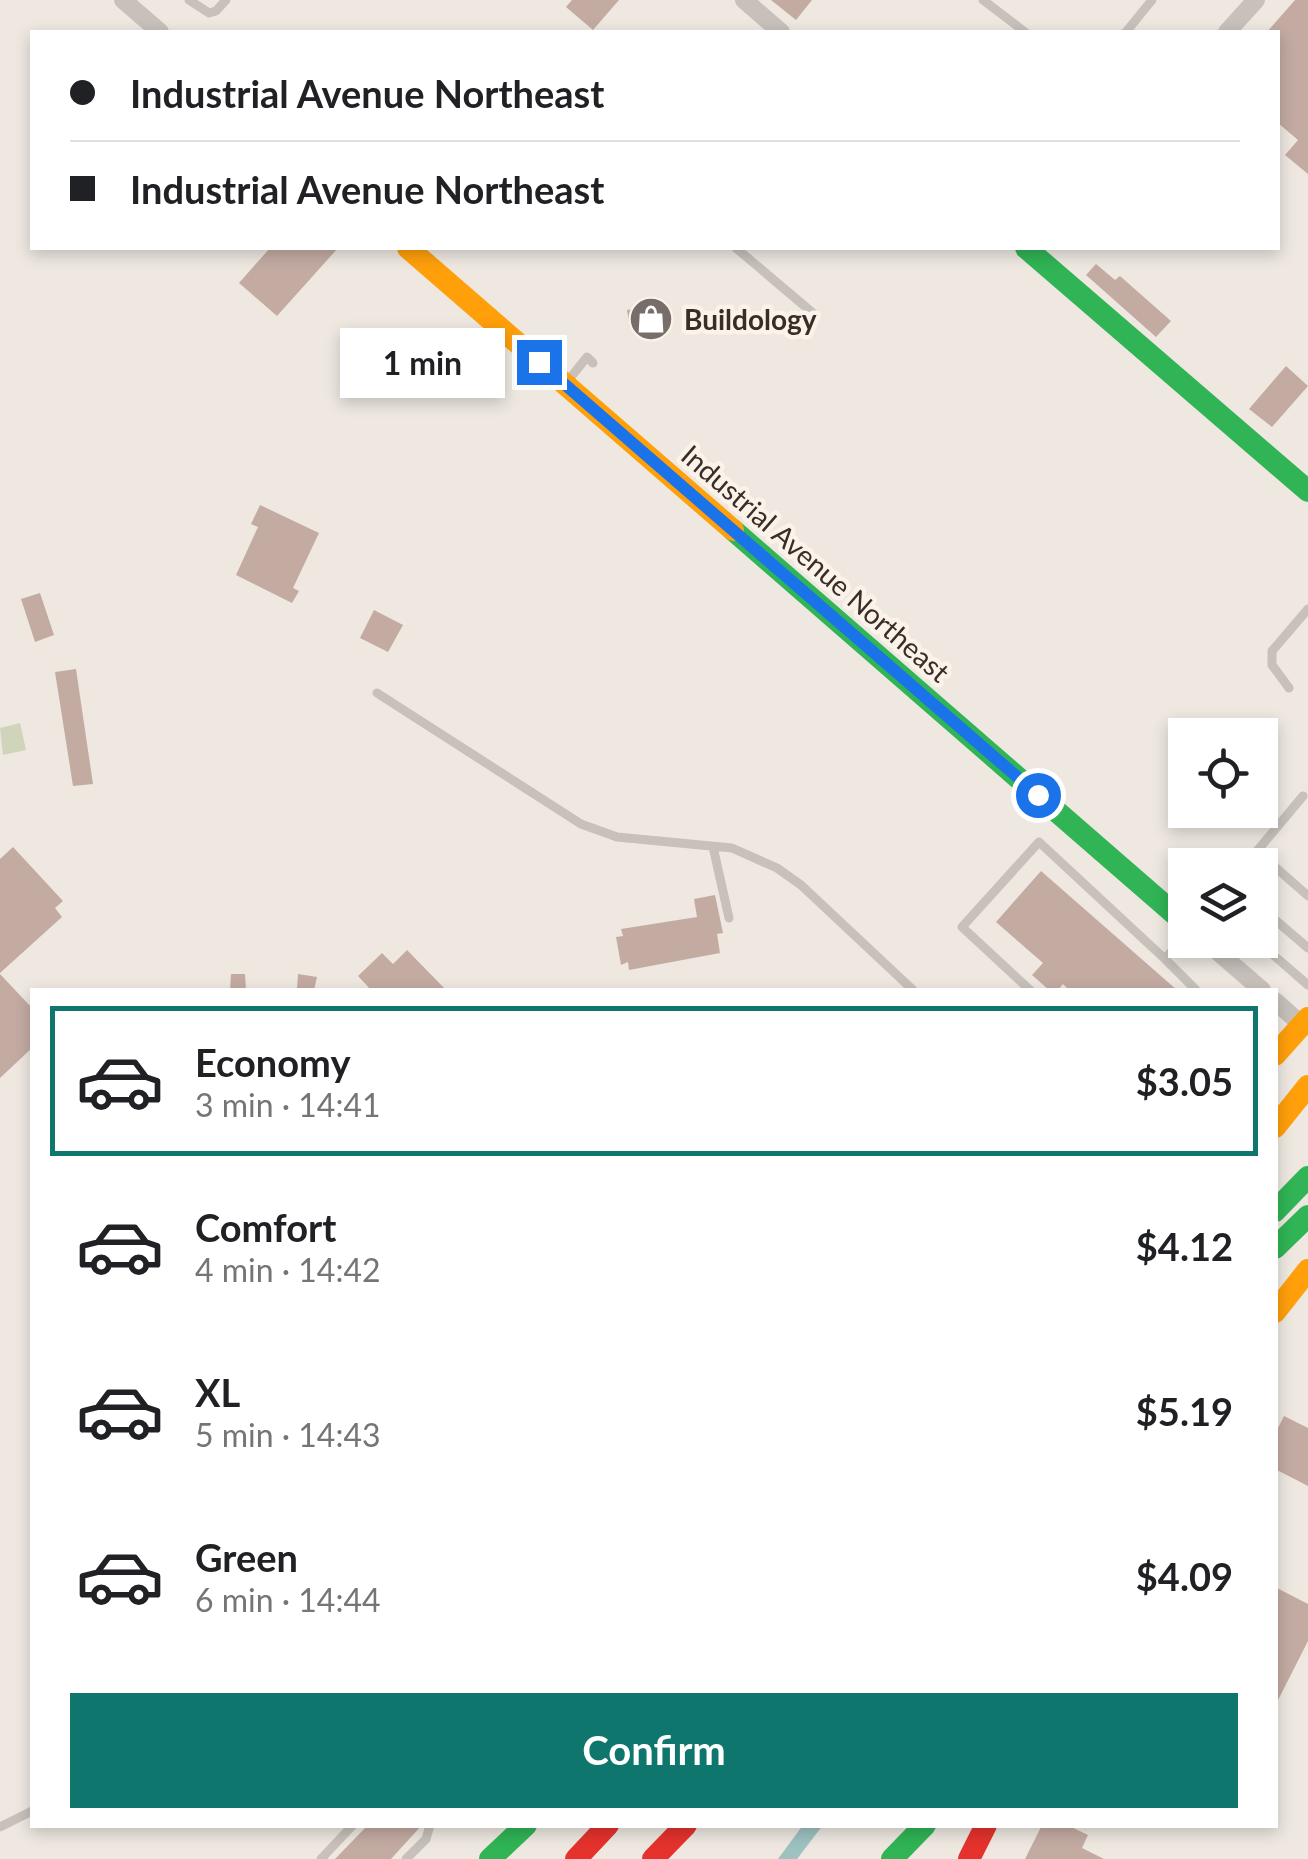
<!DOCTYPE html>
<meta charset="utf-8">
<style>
:root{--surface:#fff;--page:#f6f6f6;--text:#202124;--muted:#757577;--line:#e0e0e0;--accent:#0f766e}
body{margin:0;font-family:Lato,sans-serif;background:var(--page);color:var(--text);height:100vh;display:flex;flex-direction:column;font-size:38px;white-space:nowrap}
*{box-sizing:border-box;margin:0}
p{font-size:32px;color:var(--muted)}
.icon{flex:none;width:55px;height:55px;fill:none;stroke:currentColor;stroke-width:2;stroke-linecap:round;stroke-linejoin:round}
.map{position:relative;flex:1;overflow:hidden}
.side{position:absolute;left:30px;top:988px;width:1248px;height:840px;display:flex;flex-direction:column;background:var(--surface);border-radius:0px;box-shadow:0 5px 15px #0003}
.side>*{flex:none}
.banner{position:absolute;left:30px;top:30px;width:1250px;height:220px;border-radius:0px;box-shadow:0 5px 15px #0003;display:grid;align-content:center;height:220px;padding:0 40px;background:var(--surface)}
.fabs{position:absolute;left:1168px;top:718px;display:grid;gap:20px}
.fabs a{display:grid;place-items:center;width:110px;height:110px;border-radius:0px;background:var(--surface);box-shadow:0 5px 15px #0003;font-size:50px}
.end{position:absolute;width:45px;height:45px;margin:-22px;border:12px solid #1a73e8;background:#fff;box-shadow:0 0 0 5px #fff}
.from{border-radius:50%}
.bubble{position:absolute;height:70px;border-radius:0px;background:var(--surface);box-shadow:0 5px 15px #0003;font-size:32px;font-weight:700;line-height:70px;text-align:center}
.banner b{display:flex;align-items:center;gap:35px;height:95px;font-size:38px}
.banner b+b{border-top:2px solid var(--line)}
.banner i{width:25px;height:25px;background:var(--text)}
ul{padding:18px 0 0;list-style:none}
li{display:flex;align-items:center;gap:30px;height:150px;margin:0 20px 15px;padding:0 20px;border:5px solid transparent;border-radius:0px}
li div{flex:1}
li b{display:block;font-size:38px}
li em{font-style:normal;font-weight:700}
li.selected{border-color:var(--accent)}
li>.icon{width:90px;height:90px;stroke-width:1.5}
.button{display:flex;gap:20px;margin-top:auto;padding:20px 40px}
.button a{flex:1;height:115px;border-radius:0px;background:var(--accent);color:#fff;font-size:40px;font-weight:700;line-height:115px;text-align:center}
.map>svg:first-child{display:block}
.green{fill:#d0d4bb}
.water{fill:#9dc2c0}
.building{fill:#c3aba2}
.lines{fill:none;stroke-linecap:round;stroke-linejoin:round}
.lane{stroke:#c7c0bb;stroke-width:9}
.street{stroke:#c7c0bb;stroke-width:18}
.fast{stroke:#30b455;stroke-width:22}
.slow{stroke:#ff9f0a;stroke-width:22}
.jam{stroke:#e5322d;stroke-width:22}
.route{stroke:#1a73e8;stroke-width:12}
.labels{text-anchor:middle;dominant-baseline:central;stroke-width:9;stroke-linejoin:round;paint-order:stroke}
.poi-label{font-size:28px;font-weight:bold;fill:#382d28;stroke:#fbf2e9;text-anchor:start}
.street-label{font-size:28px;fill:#382d28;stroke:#fbf2e9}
</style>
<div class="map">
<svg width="1308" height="1859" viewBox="0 0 1308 1859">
<rect width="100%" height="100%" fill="#eee8e1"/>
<path class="green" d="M20,723L26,750L3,755L0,728Z"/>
<path class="water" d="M803,1825H823L797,1859H778Z"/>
<path class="building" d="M572,0H619L593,30L566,7Z
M771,0H812L796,20Z
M1295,0H1308V174L1285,155L1298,140L1278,123V32H1267Z
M270,248H338L277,316L239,283Z
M1096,264L1115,280L1120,276L1171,321L1156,337L1086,275Z
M667,303L670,321L630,327L627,310Z
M1286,366L1308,386L1272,427L1249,409Z
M260,505L319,533L293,588L299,591L292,603L236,575L258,527L251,524Z
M40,593L54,635L35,642L21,599Z
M374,610L403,625L388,652L360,638Z
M76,669L93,784L73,786L55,672Z
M13,847L63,901L55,908L62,917L0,973V859Z
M1041,871L1177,990H1069L1063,984L1058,990H1049L1032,975L1043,963L996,922Z
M715,895L723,933L717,934L720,953L629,970L628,962L621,965L616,937L623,936L621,929L697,917L694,899Z
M407,950L446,990H371L358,976L382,953L393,964Z
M0,974L32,1008V1048L0,1078Z
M231,974H245L246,990H230Z
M298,974L317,977L314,990H297Z
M1284,1416L1308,1428V1486L1275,1469V1434Z
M1275,1587L1308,1604V1641L1275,1706Z
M368,1825H422L391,1859H335Z
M1042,1825H1067L1088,1835L1082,1848L1104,1859H1025Z"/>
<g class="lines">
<path class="lane" d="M189,0L209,13L216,11L226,0
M983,0L1025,32
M1126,32L1152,0
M736,248L814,314
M567,382L587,357L593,363
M1289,688L1272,665V651L1308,609
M377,693L581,824L617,837L732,848L777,868L801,885L913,990
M713,847L729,918
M1257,851L1303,796
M1244,865L1257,851L1308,896
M1260,907L1308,948
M1185,936L1165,959L1196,990
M1256,940L1308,985
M1224,957L1239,940
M1030,990L962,927L1039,842L1165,959
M0,1827L32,1811
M321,1859L353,1825
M406,1859L426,1839L430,1825"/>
<path class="street" d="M123,0L160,32
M744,0L781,32
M1227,32L1256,0
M1204,940L1262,990
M1275,1001L1302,1025"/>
<path class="fast" d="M1026,248L1308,491
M733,530L1185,923
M1275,1211L1308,1177
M1275,1248L1308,1216
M490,1859L526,1825
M892,1859L925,1825"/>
<path class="slow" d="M408,248L733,530
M1275,1055L1308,1018
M1275,1127L1308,1086
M1275,1312L1308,1270"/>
<path class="jam" d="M576,1859L608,1825
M653,1859L686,1825
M969,1859L986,1825"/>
</g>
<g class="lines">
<path class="route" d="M539,362L1038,795"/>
</g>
<defs>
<g id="shop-disc" transform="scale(2.25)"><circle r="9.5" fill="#786e69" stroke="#fbf2e9"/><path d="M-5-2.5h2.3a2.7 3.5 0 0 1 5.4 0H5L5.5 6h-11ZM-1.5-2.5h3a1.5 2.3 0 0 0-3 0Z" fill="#fff"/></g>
</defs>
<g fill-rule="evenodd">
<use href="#shop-disc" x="651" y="319"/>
</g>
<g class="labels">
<g class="poi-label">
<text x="684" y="319">Buildology</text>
</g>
<g class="street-label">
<text transform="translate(816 563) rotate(41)">Industrial Avenue Northeast</text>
</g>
</g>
</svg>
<div class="fabs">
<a><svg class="icon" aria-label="locate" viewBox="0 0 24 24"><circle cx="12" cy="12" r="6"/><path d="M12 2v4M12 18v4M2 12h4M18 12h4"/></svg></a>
<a><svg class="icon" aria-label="layers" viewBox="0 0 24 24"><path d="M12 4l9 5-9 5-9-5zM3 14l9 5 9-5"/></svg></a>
</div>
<i class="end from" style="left:1038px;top:795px"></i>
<i class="end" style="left:539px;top:362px"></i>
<div class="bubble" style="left:340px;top:328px;width:165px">1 min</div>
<div class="banner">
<b><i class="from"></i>Industrial Avenue Northeast</b>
<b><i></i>Industrial Avenue Northeast</b>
</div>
<section class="side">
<ul>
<li class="selected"><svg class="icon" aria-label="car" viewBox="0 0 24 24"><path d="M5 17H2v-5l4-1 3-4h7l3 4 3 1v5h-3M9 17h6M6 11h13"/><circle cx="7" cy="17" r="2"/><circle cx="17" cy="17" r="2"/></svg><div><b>Economy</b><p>3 min · 14:41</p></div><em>$3.05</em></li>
<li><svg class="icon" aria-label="car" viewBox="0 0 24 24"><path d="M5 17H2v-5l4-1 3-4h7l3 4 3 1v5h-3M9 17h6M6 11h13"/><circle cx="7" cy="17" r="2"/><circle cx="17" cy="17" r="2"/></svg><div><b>Comfort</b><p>4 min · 14:42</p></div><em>$4.12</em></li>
<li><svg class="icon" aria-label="car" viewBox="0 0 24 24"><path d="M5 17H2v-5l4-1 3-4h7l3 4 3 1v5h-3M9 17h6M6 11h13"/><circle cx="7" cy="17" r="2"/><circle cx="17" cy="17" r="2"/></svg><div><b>XL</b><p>5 min · 14:43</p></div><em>$5.19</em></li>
<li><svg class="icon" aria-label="car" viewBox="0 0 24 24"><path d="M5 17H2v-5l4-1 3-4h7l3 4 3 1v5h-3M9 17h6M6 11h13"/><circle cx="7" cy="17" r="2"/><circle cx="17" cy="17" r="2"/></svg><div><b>Green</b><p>6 min · 14:44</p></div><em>$4.09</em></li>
</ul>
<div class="button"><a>Confirm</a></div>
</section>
</div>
